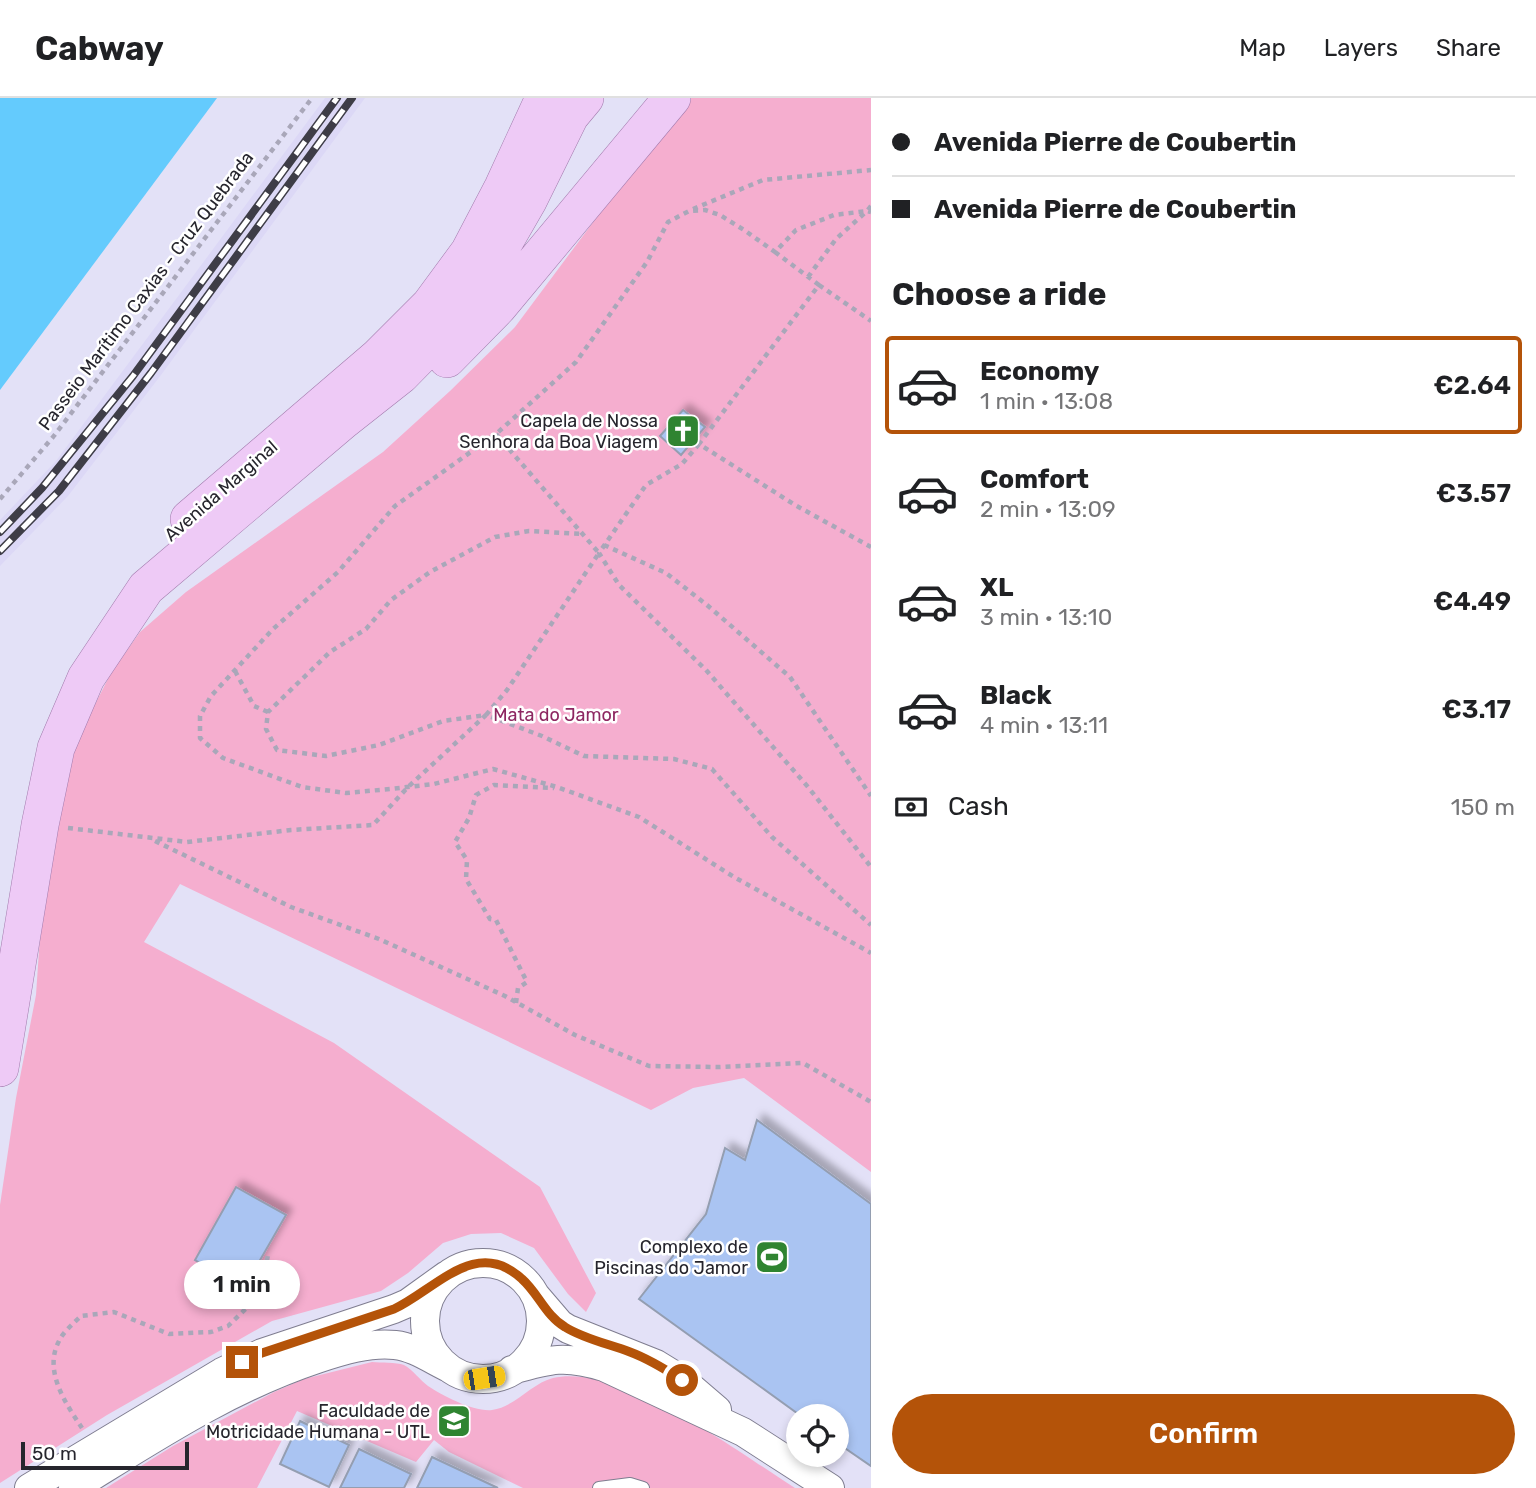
<!DOCTYPE html>
<meta charset="utf-8">
<style>
:root{--surface:#fff;--page:#f2f2f2;--text:#202124;--muted:#757577;--line:#e0e0e0;--accent:#b45309}
body{margin:0;font-family:Rubik,sans-serif;background:var(--page);color:var(--text);height:100vh;display:flex;flex-direction:column;font-size:26px;white-space:nowrap}
*{box-sizing:border-box;margin:0}
p{font-size:23px;color:var(--muted)}
.icon{flex:none;width:38px;height:38px;fill:none;stroke:currentColor;stroke-width:2;stroke-linecap:round;stroke-linejoin:round}
.map{position:relative;flex:1;overflow:hidden}
.panel{display:flex;flex-direction:column;background:var(--surface);width:665px}
.panel>*{flex:none}
.banner{display:grid;align-content:center;height:154px;padding:0 21px;background:var(--surface)}
.buttons{position:absolute;left:786px;top:1306px;display:grid;gap:14px}
.buttons a{display:grid;place-items:center;width:63px;height:63px;border-radius:50%;background:var(--surface);box-shadow:0 4px 10px #0003;font-size:35px}
.scale{position:absolute;left:21px;bottom:18px;width:168px;box-sizing:border-box;padding-left:7px;border:4px solid #26252d;border-top:0;font-size:19px;line-height:24px;white-space:nowrap;color:#26252d;-webkit-text-stroke:5px #fff;paint-order:stroke}
.end{position:absolute;width:32px;height:32px;margin:-16px;border:9px solid #b45309;background:#fff;box-shadow:0 0 0 4px #fff}
.from{border-radius:50%}
.bubble{position:absolute;height:49px;border-radius:24px;background:var(--surface);box-shadow:0 4px 10px #0003;font-size:23px;font-weight:600;line-height:49px;text-align:center}
.car{position:absolute;width:21px;height:42px;margin:-21px -10px;border-radius:9px;box-shadow:0 0 5px 2px #0007;background:linear-gradient(#f5c518 24%,#345 0 40%,#f5c518 0 76%,#345 0 86%,#f5c518 0)}
.banner b{display:flex;align-items:center;gap:24px;height:66px;font-size:26px}
.banner b+b{border-top:2px solid var(--line)}
.banner i{width:18px;height:18px;background:var(--text)}
ul{padding:0;list-style:none}
li{display:flex;align-items:center;gap:21px;height:98px;margin:0 14px 10px;padding:0 7px;border:4px solid transparent;border-radius:7px}
li div{flex:1}
li b{display:block;font-size:26px}
li em{font-style:normal;font-weight:600}
li.active{border-color:var(--accent)}
li>.icon{width:63px;height:63px;stroke-width:1.5}
h2{padding:0 21px;font-size:32px;line-height:84px}
.pay{display:flex;align-items:center;gap:18px;height:77px;padding:0 21px;font-size:26px}
.pay p{margin-inline-start:auto}
.action{display:flex;gap:14px;margin-top:auto;padding:14px 21px}
.action a{flex:1;height:80px;border-radius:42px;background:var(--accent);color:#fff;font-size:28px;font-weight:600;line-height:80px;text-align:center}
header{display:flex;align-items:center;gap:42px;box-sizing:border-box;height:98px;padding:0 35px;background:var(--surface);border-bottom:2px solid var(--line)}
header strong{font-size:33px}
nav{display:flex;gap:38px;margin-inline-start:auto;font-size:24px}
main{display:flex;flex:1;min-height:0}
.map>svg:first-child{display:block}
.built{fill:#dcd8f6}
.green{fill:#f5aecf}
.water{fill:#64cbfd}
.building{fill:#aac4f2;stroke:#949eb1;stroke-width:2;filter:url(#shadow)}
.lines{fill:none;stroke-linecap:round;stroke-linejoin:round}
.service-casing{stroke:#7f7d90;stroke-width:14}
.tertiary-casing{stroke:#7f7d90;stroke-width:30}
.primary-casing{stroke:#a17aac;stroke-width:38}
.path{stroke:#a9a7b9;stroke-width:4.5;stroke-dasharray:5 5;stroke-linecap:butt}
.service{stroke:#fff;stroke-width:12}
.tertiary{stroke:#fff;stroke-width:28}
.primary{stroke:#eecaf6;stroke-width:37}
.rail-casing{stroke:#3e3d47;stroke-width:8}
.rail{stroke:#fff;stroke-width:5;stroke-dasharray:16;stroke-linecap:butt}
.route{stroke:#b45309;stroke-width:9}
.labels{text-anchor:middle;dominant-baseline:central;stroke-width:5;stroke-linejoin:round;paint-order:stroke}
.street-label{font-size:18px;fill:#26252d;stroke:#fff}
.poi-label{font-size:18px;fill:#26252d;stroke:#fff;text-anchor:end}
.park-label{font-size:18px;fill:#8d2761;stroke:#fff}
</style>
<header>
<strong>Cabway</strong>
<nav><a>Map</a><a>Layers</a><a>Share</a></nav>
</header>
<main>
<div class="map">
<svg width="871" height="1390" viewBox="0 0 871 1390">
<defs>
<filter id="shadow"><feDropShadow dx="6" dy="-6" stdDeviation="3.5" flood-color="#0004"/></filter>
</defs>
<rect width="100%" height="100%" fill="#e3e1f7"/>
<path class="built" d="M325,0H365L161,277L68,398L0,468V422L56,363Z"/>
<path class="green" d="M689,0H871V1074L744,980L693,990L651,1012L180,786L144,844L334,945L540,1089L596,1195L586,1214L568,1196L534,1150L501,1135L471,1136L443,1145L408,1175L381,1193L272,1223L107,1317L0,1385V1107L16,1000L36,897L47,734L70,655L111,575L140,534L186,494L383,354L450,293L515,229L632,72Z
M372,1264C381,1265 396,1264 404,1267C413,1272 420,1282 428,1288C443,1298 474,1314 492,1312C515,1309 532,1285 553,1280C619,1264 740,1355 795,1390H523L449,1354L434,1342L416,1364L297,1313L257,1390H106L173,1348L274,1294L304,1281Z"/>
<path class="water" d="M0,0H217L0,292Z"/>
<path class="building" d="M683,312L705,329L681,357L660,338Z
M757,1022L871,1106V1368L836,1344V1318H801L639,1201L706,1116L725,1050L745,1062Z
M236,1089L286,1117L244,1190L195,1162Z
M300,1323L349,1347L329,1389L280,1366Z
M359,1351L411,1376L404,1390H340Z
M432,1359L498,1390H417Z"/>
<g class="lines">
<g class="service-casing">
<path id="service" d="M599,1390L630,1386L643,1390"/>
</g>
<g class="tertiary-casing">
<path id="tertiary" d="M425 1223a58 58 0 1 1 116 0a58 58 0 1 1-116 0Z
M536,1198L560,1226L568,1231L656,1266L682,1282L717,1312
M512,1272C551,1261 565,1257 604,1269L743,1334L830,1390
M29,1390L222,1274L262,1255L394,1211L408,1205L447,1177
M73,1390C153,1341 227,1291 317,1261C341,1253 370,1244 395,1247C414,1249 432,1262 449,1270"/>
</g>
<g class="primary-casing">
<path id="primary" d="M447,261L498,209L672,0
M189,421L378,259L430,207L469,154L503,89L544,0
M0,970L40,727L56,650L86,580L146,490L344,322L401,277L451,226L483,181L528,103L570,18L585,0"/>
</g>
<path class="path" d="M871,108L867,113L834,117L796,132L775,154L744,132L720,117L705,112L689,113L668,124L647,164L576,264L496,336L395,408L338,474L273,531L211,598L200,618V640L223,660L302,689L346,695L390,691L434,686L493,671L557,689L639,719L734,779L871,855
M693,111L763,82L871,72
M775,154L819,187L699,346L795,407L871,449
M808,179L836,141L867,113L871,114
M819,187L871,223
M496,336L599,455L507,592L486,617L443,623L379,647L326,658L277,652L266,631L268,614L330,554L366,531L391,502L430,474L495,439L529,433L583,436
M699,346L682,366L646,387L599,455L619,487L706,572L808,689L871,769
M0,401L53,339L312,0
M604,447L666,475L707,507L790,579L871,698
M235,573L254,608L268,614
M68,730L187,744L291,732L373,727L408,689L486,617L542,638L584,658L674,661L712,671L772,739L871,827
M155,743L291,809L379,841L505,898L575,937L649,968L719,969L803,965L871,1004
M516,905L518,890L527,884L496,822L490,821L466,781L467,762L455,744L469,720L476,697L494,687L554,690
M82,1330C66,1306 43,1273 59,1243C63,1234 74,1225 81,1218L114,1214L169,1236L211,1234L228,1228L260,1197L268,1157"/>
<use href="#service" class="service"/>
<use href="#tertiary" class="tertiary"/>
<use href="#primary" class="primary"/>
<g class="rail-casing">
<path id="rail" d="M0,434L42,390L133,278L337,0
M0,453L59,393L151,275L352,0"/>
</g>
<use href="#rail" class="rail"/>
</g>
<g class="lines">
<path class="route" d="M242,1264L262,1255L394,1211C435,1192 476,1138 522,1181C538,1195 546,1218 565,1229C584,1241 609,1246 630,1254C649,1261 665,1271 682,1282"/>
</g>
<defs>
<g id="church-square" transform="scale(1.75)"><rect x="-9" y="-9" width="18" height="18" rx="4" fill="#2f8431" stroke="#fff"/><path d="M-1.2-6h2.4v3.5h3.3v2.4h-3.3V6h-2.4V-.1h-3.3v-2.4h3.3Z" fill="#fff"/></g>
<g id="stadium-square" transform="scale(1.75)"><rect x="-9" y="-9" width="18" height="18" rx="4" fill="#2f8431" stroke="#fff"/><path d="M0-5a6.5 5 0 1 0 0 10a6.5 5 0 1 0 0-10ZM-3.5-1.8h7v3.6h-7Z" fill="#fff"/></g>
<g id="university-square" transform="scale(1.75)"><rect x="-9" y="-9" width="18" height="18" rx="4" fill="#2f8431" stroke="#fff"/><path d="M0-5L7-2L0 1L-7-2ZM-4 1L0 2.5L4 1V4Q0 6-4 4Z" fill="#fff"/></g>
</defs>
<g fill-rule="evenodd">
<use href="#church-square" x="683" y="333"/>
<use href="#stadium-square" x="772" y="1159"/>
<use href="#university-square" x="454" y="1323"/>
</g>
<g class="labels">
<g class="street-label">
<text transform="translate(146 193) rotate(-53)">Passeio Marítimo Caxias - Cruz Quebrada</text>
<text transform="translate(221 393) rotate(-41)">Avenida Marginal</text>
</g>
<g class="poi-label">
<text x="658" y="323">Capela de Nossa<tspan x="658" dy="21">Senhora da Boa Viagem</tspan></text>
<text x="748" y="1149">Complexo de<tspan x="748" dy="21">Piscinas do Jamor</tspan></text>
<text x="430" y="1313">Faculdade de<tspan x="430" dy="21">Motricidade Humana - UTL</tspan></text>
</g>
<g class="park-label">
<text x="556" y="617">Mata do Jamor</text>
</g>
</g>
</svg>
<div class="buttons">
<a><svg class="icon" aria-label="locate" viewBox="0 0 24 24"><circle cx="12" cy="12" r="6"/><path d="M12 2v4M12 18v4M2 12h4M18 12h4"/></svg></a>
</div>
<div class="scale">50 m</div>
<i class="end from" style="left:682px;top:1282px"></i>
<i class="end" style="left:242px;top:1264px"></i>
<div class="bubble" style="left:184px;top:1162px;width:116px">1 min</div>
<i class="car" style="left:484px;top:1280px;rotate:81deg"></i>
</div>
<section class="panel">
<div class="banner">
<b><i class="from"></i>Avenida Pierre de Coubertin</b>
<b><i></i>Avenida Pierre de Coubertin</b>
</div>
<h2>Choose a ride</h2>
<ul>
<li class="active"><svg class="icon" aria-label="car" viewBox="0 0 24 24"><path d="M5 17H2v-5l4-1 3-4h7l3 4 3 1v5h-3M9 17h6M6 11h13"/><circle cx="7" cy="17" r="2"/><circle cx="17" cy="17" r="2"/></svg><div><b>Economy</b><p>1 min · 13:08</p></div><em>€2.64</em></li>
<li><svg class="icon" aria-label="car" viewBox="0 0 24 24"><path d="M5 17H2v-5l4-1 3-4h7l3 4 3 1v5h-3M9 17h6M6 11h13"/><circle cx="7" cy="17" r="2"/><circle cx="17" cy="17" r="2"/></svg><div><b>Comfort</b><p>2 min · 13:09</p></div><em>€3.57</em></li>
<li><svg class="icon" aria-label="car" viewBox="0 0 24 24"><path d="M5 17H2v-5l4-1 3-4h7l3 4 3 1v5h-3M9 17h6M6 11h13"/><circle cx="7" cy="17" r="2"/><circle cx="17" cy="17" r="2"/></svg><div><b>XL</b><p>3 min · 13:10</p></div><em>€4.49</em></li>
<li><svg class="icon" aria-label="car" viewBox="0 0 24 24"><path d="M5 17H2v-5l4-1 3-4h7l3 4 3 1v5h-3M9 17h6M6 11h13"/><circle cx="7" cy="17" r="2"/><circle cx="17" cy="17" r="2"/></svg><div><b>Black</b><p>4 min · 13:11</p></div><em>€3.17</em></li>
</ul>
<div class="pay"><svg class="icon" aria-label="cash" viewBox="0 0 24 24"><path d="M3 7h18v10H3z"/><circle cx="12" cy="12" r="2"/></svg>Cash<p>150 m</p></div>
<div class="action"><a>Confirm</a></div>
</section>
</main>
